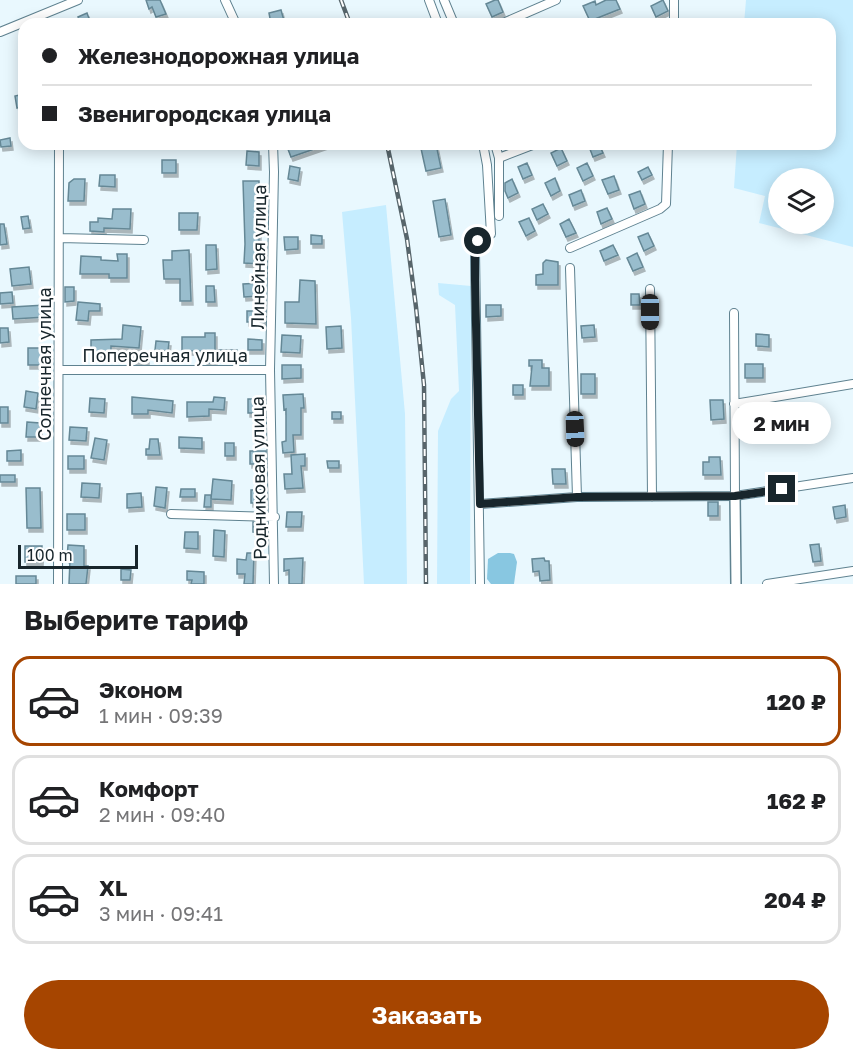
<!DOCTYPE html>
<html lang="ru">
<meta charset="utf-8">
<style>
:root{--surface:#fff;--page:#f6f6f6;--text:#202124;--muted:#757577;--line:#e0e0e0;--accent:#a64500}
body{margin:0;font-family:"Golos Text",sans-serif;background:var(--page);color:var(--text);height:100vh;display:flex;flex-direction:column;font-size:22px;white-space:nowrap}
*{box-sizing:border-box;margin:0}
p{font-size:20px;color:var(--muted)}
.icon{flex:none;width:33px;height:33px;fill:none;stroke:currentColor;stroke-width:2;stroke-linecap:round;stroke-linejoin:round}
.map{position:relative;height:584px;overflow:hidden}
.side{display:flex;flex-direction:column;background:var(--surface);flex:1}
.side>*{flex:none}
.guide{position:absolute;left:18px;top:18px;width:818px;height:132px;border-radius:18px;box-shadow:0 3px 15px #0003;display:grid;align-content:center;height:132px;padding:0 24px;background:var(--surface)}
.controls{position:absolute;left:768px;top:168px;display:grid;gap:12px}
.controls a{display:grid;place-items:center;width:66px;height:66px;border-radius:50%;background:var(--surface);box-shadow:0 3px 15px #0003;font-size:30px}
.scale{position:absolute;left:18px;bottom:15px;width:120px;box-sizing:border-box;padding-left:6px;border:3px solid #18262c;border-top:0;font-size:16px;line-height:21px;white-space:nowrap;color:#18262c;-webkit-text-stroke:4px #fff;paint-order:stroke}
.end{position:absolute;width:27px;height:27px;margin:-14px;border:8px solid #18262c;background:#fff;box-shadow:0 0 0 3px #fff}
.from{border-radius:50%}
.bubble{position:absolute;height:42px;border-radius:21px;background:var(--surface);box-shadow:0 3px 15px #0003;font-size:20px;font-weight:700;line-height:42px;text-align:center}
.car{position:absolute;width:18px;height:36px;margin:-18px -9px;border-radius:8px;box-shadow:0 0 4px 2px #0007;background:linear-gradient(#222 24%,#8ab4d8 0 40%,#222 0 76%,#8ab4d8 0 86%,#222 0)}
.guide b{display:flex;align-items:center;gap:21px;height:57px;font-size:22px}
.guide b+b{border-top:2px solid var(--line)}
.guide i{width:15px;height:15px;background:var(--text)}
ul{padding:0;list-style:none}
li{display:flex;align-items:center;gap:18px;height:90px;margin:0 12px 9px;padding:0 12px;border:3px solid var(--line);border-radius:18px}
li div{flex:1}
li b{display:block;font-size:22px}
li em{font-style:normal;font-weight:700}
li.on{border-color:var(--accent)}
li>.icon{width:54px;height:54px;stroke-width:1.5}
h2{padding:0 24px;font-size:27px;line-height:72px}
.button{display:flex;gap:12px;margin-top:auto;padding:12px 24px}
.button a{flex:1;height:69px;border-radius:36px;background:var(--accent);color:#fff;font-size:24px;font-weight:700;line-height:69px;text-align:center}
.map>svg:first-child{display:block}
.green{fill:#c6edff;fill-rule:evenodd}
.water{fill:#88c7e1}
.building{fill:#99bdcd;stroke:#658896;stroke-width:1.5;filter:url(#shadow)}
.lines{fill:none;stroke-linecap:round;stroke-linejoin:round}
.minor-casing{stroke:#5f8290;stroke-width:10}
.tertiary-casing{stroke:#5f8290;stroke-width:12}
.minor{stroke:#fff;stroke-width:8}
.tertiary{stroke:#fff;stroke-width:9}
.rail-casing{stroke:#57656b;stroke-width:4.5}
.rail{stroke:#fff;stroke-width:2;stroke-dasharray:7;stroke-linecap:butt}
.route{stroke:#18262c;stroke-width:8}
.labels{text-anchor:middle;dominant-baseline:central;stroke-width:5;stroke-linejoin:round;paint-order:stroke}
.street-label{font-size:18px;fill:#18262c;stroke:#fff}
</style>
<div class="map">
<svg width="853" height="584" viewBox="0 0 853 584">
<defs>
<filter id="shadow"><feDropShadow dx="2" dy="4" stdDeviation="0" flood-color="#0004"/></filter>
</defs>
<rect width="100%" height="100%" fill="#e9f8fe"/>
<path class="green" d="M746,0H853V247L759,223L765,196L734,188L737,144H830V24H744ZM824,178V224H778V178Z
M386,205L405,414L407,584H364L351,318L342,212Z
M438,283L471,286L470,584H437L438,431L451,399L459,391L455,305L439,295Z"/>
<path class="water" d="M498,553H510L514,554L517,562L514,584H491L487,579L488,559Z"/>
<path class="building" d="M146,0H160L166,14L156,17L152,7L149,9Z
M495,0H498L503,12L492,17L486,4Z
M606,0H616L620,9L590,21L583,6L595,1L596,5Z
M663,0L668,11L656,17L651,6Z
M281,10L285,24H271L269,13Z
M87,13L91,24H81L78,17Z
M24,94V106L17,108L15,96Z
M10,138L11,146L1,147L0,140Z
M286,144H326V145L291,157Z
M420,144H436L441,168L426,171Z
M588,144H599L603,153L593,157Z
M561,148L567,161L557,166L551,153Z
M247,151L259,152V166L246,165Z
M162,160H176V173H162Z
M527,163L532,175L523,179L518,167Z
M587,163L593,176L583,181L577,168Z
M290,166L300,168L298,181L288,179Z
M648,167L652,175L642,180L638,172Z
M100,175H115V187L99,186Z
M614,176L619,190L608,194L602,180Z
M555,178L560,191L551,196L545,183Z
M74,179H85L84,201H68L69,183Z
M512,179L518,193L508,198L505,191V183Z
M243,181H259V264L244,263L245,244Z
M581,190L585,201L573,206L569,195Z
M640,191L645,204L634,209L629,195Z
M445,199L451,235L439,237L433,201Z
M543,204L548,214L537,220L532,209Z
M607,208L612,219L601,224L597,212Z
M113,209H131L130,229L104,228V232L90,231V222H98V218L112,219Z
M179,213H198L197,230H179Z
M28,216L30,228L23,229L21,217Z
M529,218L535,231L526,236L519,222Z
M569,219L576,233L566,237L560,224Z
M0,224H4L7,244L0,245Z
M648,233L654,246L644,251L638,237Z
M311,235L322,236V244H311Z
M284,237H298V249L285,250Z
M206,245H216L217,269L206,270Z
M613,245L618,255L604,261L600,251Z
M189,250L191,301H180V279H164L163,260H172V251Z
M637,253L643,267L633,271L627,258Z
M117,254H127V278H109V274H80L81,256L101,257V260L118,261Z
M546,260L558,262V285H536V275L543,274V263Z
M29,267L31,284L12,286L10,269Z
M300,280L315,281L316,324L285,323V302H299Z
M260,283V296L244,297L243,284Z
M206,286H214L215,302H206Z
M65,287H74V301L65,302Z
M12,292L13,303L0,304V293Z
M631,294H639L640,305H631Z
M78,302L100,304V311H89L88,321L76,320Z
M45,305L46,317L13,319L12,307Z
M486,305H501V316L486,317Z
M247,311H265V322H247Z
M123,325L141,327L139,348L111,346V354L91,355V340L122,339Z
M594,325L595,337L582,338L581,326Z
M341,326L342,348L327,349L326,327Z
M0,328H8L9,342L0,343Z
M205,333H215V350H237V358L215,357V363H205V351H182V337H205Z
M756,334L769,335V347L756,346Z
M282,335L301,336L300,353L281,352Z
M248,339L262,340V350H248Z
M156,341L169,342L168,351L155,350Z
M28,348H43V365H28Z
M135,352L147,353V361H134Z
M529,360H542V368H549V386H530L532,366H529Z
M745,364H763V378H745Z
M282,365H301V378L282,379Z
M581,374H595V394H581Z
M513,385H523V395H513Z
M26,391L38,393L36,409L24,407Z
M303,394L304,408H301V435H293L294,452L283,453L282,442L286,441V409L284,410L283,395Z
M132,397L173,401L172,413L148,410V414H132Z
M214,397L225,398L224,410L209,409V416L187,417V402H213Z
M90,398L105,399L104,413L89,412Z
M248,399H265V413H248Z
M710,400H723L724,419L711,420Z
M0,407H8V423H0Z
M332,412H341V419H332Z
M27,422L40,423V437H26Z
M70,427L87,428L86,441L69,440Z
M179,437L202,438V449L179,448Z
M95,438L107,440L104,460L91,458Z
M150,439H158L160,455H146V449H149Z
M225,443H234V456H225Z
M21,450V461H7V451Z
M250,451H266V464H250Z
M305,454V466H301L303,488L285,489L284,474H292L291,455Z
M68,456H84V469H68Z
M709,457H720L721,475H703V462H709Z
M327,461H339V468H328Z
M552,469H565L566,484H553Z
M0,475H15V482H0Z
M213,479L232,481L231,500L211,499Z
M82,483L100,484L99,498L81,497Z
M156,487L167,488L165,508L154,506Z
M26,488H40L41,528H27Z
M181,489H195V497H180Z
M266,489V503H251V490Z
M141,493L142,507L127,508V494Z
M205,495H211V507H204Z
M708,502H718V516H708Z
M845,505L846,517L835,519L833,507Z
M287,512H302L301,527H286Z
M67,514H85V530H67Z
M253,522L264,523L263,533L253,532Z
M214,530L225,531L224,557L213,556Z
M185,532H198V549L184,548Z
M819,544L821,561L813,562L810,545Z
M68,545L84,546V566H88L86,584H69L70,560L67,559Z
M25,546H42L41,562H25Z
M247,553H254L253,584H244L245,574H237V559L246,560Z
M303,558L302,584H289V570L284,571V559Z
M544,558L545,561H549L550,580L540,581L539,571L533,572L532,559Z
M121,569L131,570L130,580H121Z
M187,571L204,572V584H191L192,580H187Z
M16,576H36V584H16Z"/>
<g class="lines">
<g class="minor-casing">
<path id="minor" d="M225,0L236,24
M429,0L438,24
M444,0L454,24
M501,24L556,0
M674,24V0
M0,32L78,0
M273,144L274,172L270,370L274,584
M495,144L499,158V216
M499,158L535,144
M60,238L144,240
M570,248L660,209L666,204L668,144
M570,268L577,497
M650,289L652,497
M734,313L735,496
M59,370H270
M734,404L853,384
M480,504L577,497L735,496L853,478
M171,514L275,517
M58,584L59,144
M480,584L475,252L478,241L491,234L487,165L483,144
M767,584L853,571"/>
</g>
<g class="tertiary-casing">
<path id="tertiary" d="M735,496L736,584"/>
</g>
<use href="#minor" class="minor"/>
<use href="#tertiary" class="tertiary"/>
<g class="rail-casing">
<path id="rail" d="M341,0L350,24
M387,144L407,239L416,307L424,385L426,584"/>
</g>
<use href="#rail" class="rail"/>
</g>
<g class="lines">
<path class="route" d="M478,241L475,252V280L480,504L577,497L735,496L782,489"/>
</g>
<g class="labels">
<g class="street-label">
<text transform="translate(258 257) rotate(-89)">Линейная улица</text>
<text x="165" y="355">Поперечная улица</text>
<text transform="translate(44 364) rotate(-90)">Солнечная улица</text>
<text transform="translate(258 478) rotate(-91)">Родниковая улица</text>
</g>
</g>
</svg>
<div class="controls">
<a><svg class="icon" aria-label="layers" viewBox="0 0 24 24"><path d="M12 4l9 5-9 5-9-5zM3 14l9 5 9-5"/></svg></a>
</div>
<div class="scale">100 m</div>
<i class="end from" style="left:478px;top:241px"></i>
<i class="end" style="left:782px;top:489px"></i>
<div class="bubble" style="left:732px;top:402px;width:99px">2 мин</div>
<i class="car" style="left:650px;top:312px;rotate:180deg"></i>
<i class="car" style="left:575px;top:429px;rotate:178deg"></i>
<div class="guide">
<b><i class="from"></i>Железнодорожная улица</b>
<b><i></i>Звенигородская улица</b>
</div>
</div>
<section class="side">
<h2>Выберите тариф</h2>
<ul>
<li class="on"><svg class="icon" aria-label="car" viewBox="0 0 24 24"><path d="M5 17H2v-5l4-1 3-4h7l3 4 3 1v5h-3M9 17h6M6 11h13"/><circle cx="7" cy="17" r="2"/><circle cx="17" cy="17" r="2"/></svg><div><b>Эконом</b><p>1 мин · 09:39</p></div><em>120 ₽</em></li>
<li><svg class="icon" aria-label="car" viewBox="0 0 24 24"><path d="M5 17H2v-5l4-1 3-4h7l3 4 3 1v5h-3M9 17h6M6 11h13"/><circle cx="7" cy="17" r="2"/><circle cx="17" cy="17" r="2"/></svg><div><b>Комфорт</b><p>2 мин · 09:40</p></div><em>162 ₽</em></li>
<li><svg class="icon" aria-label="car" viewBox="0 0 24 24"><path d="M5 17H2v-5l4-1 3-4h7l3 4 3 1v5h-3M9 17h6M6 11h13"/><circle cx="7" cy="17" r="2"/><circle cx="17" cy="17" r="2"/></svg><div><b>XL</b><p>3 мин · 09:41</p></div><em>204 ₽</em></li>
</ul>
<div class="button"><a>Заказать</a></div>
</section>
